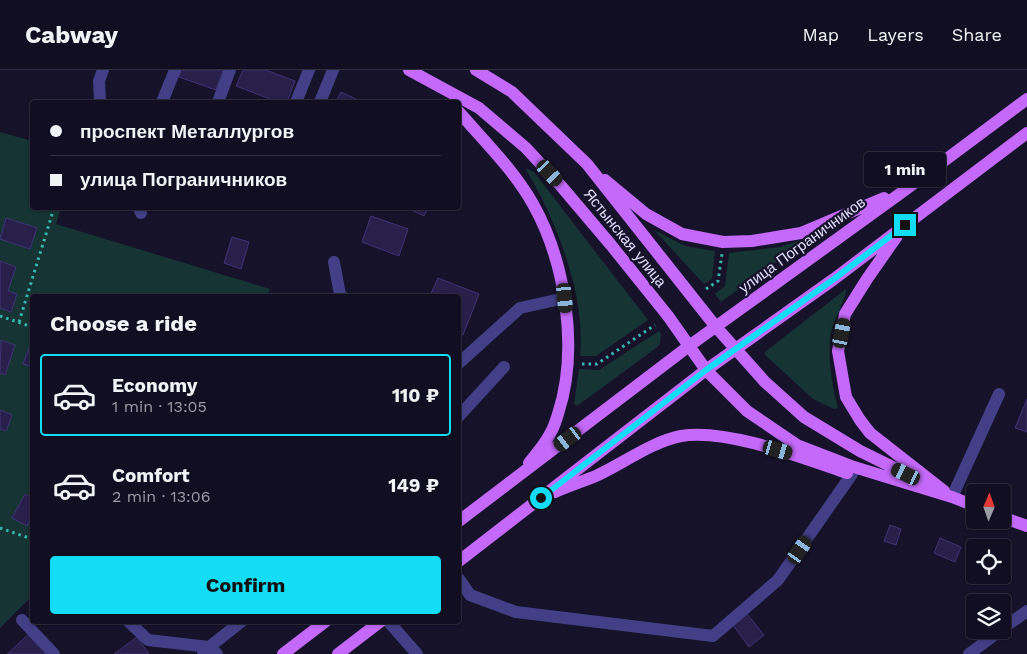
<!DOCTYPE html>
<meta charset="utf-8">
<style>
:root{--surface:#100e20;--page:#1e1c2d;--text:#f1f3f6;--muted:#9c9ca5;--line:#302e3e;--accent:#12ddf5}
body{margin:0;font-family:"Work Sans",sans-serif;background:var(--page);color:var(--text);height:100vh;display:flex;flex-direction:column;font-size:19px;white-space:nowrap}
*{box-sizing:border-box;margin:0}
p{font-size:16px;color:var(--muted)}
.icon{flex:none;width:28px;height:28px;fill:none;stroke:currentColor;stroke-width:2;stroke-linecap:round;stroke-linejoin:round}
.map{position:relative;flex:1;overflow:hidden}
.details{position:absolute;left:30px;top:224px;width:431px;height:330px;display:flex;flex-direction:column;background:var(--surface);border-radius:5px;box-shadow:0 1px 4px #0004,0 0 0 1px var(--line)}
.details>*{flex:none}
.top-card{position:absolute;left:30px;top:30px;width:431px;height:110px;border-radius:5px;box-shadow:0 1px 4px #0004,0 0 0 1px var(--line);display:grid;align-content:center;height:110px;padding:0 20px;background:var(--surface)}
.needle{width:32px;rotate:2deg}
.tools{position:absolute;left:966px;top:414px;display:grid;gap:10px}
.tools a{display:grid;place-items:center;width:45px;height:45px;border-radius:5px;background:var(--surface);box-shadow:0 1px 4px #0004,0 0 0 1px var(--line);font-size:25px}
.end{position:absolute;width:22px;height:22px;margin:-11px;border:6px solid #12ddf5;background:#111;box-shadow:0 0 0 2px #111}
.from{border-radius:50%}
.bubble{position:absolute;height:35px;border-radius:5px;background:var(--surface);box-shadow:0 1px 4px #0004,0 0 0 1px var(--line);font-size:16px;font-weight:700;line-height:35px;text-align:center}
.car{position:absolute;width:15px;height:30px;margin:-15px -8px;border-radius:6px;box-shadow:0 0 4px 1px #0007;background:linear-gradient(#222 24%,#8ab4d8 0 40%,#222 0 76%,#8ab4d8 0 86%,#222 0)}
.top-card b{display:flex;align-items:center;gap:18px;height:48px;font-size:19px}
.top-card b+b{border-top:1px solid var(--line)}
.top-card i{width:12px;height:12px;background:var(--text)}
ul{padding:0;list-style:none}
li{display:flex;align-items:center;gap:15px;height:82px;margin:0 10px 8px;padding:0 10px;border:2px solid transparent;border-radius:5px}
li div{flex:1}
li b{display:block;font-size:19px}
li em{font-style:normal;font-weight:700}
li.active{border-color:var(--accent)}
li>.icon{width:45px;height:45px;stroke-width:1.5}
h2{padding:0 20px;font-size:22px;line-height:60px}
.button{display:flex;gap:10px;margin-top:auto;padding:10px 20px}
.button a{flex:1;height:58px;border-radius:5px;background:var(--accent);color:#111;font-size:20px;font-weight:700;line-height:58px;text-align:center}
header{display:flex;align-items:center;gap:30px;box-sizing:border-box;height:70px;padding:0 25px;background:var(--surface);border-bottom:1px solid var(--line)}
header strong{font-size:24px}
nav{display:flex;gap:28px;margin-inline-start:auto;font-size:18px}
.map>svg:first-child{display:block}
.green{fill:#153433}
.building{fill:#281f4b;stroke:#403276}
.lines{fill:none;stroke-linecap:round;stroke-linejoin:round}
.path{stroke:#36b8b1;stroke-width:3;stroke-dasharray:2.5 4;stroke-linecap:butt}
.minor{stroke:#433f87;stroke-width:12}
.major{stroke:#c469f9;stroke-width:12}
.route{stroke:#12ddf5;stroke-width:6}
.labels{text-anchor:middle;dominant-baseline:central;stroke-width:4.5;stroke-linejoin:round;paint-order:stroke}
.street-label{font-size:15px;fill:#e1ddfe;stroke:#16122a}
</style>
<header>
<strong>Cabway</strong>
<nav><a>Map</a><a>Layers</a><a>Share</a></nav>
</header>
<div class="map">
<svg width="1027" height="584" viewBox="0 0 1027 584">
<rect width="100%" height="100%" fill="#16122a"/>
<path class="green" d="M0,62L32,71V138H61L56,154L270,219L267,226H32V526L0,558Z
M525,98L534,102L648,250L596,286H580C586,225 556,149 525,98Z
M654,160L685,176L715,181L712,209L704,214Z
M801,170L802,173L721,232L715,224L725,216L729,183L780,177Z
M846,219C847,225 833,253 831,263C827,288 832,314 838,338L834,339L813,329L764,284L766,281Z
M659,261L661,264L660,274L656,278L577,336L574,334L579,299L599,300Z"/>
<path class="building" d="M181,0H223L216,20L179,7Z
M243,0H266L295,11L287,32H278L236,16Z
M341,22L362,32H336Z
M407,138H428L424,146Z
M371,146L408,159L399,186L362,172Z
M6,148L37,158L30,179L0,169Z
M232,167L249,172L241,199L224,193Z
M0,191L16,197L8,221L17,224L11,242L0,238Z
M438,208L479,224L463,265L459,263V226H430Z
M1,270L15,275L5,305L0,303Z
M32,270V297L23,294Z
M1027,329V362L1015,358Z
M0,340L12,345L6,361L0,359Z
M25,424L32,428V445L27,456L12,448Z
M890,455L901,459L896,475L884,471Z
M940,468L961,477L955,492L934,483Z
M747,544L764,565L749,577L733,555Z
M30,563L49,584H7Z
M137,567L149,584H114Z"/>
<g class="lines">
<path class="path" d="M706,219L718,211L722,184
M0,246L32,257
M19,252L54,138
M582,294H597L655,255
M0,458L32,469"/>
<path class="minor" d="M100,32L99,11L103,0
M162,32L175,0
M218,32L230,0
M296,32L309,0
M320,32L333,0
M139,138L141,143
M334,192L340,225L342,226
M459,293L520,238L565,228
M459,346L504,297
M952,427L999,324
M459,509L470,525L516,542L713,566L778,510L852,404
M22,550L54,584
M128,551L148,570L209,577L217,584
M388,551L417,584
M1002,559L1027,541
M203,582L242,551
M969,584L1001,560"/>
<path class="major" d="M409,0L479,38L526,78L561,116L611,175L668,246L706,300L747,341L797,375L854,397L952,427L975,436
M476,0L512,22L587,94L716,257L765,312L804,347L860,381L919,410
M459,42C485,72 513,99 533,134C566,193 579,280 558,344C556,350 554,357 551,362C546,373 537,383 529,393
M605,110L646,144L682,164L723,172L752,171L801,163L884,128
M897,166L867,209L845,244L838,281L846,327L860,350L870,363L944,421
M555,422C569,416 584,411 598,405C624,393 651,372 681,366C726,358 803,388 847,403
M1002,447L1027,456
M459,451L689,276L905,120L1027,29
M459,491L706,300L834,209L1027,63
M283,584L326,551
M338,584L381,551"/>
</g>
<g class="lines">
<path class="route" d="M541,428L706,300L834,209L905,155"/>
</g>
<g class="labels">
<g class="street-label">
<text transform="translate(625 168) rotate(51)">Ястынская улица</text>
<text transform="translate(802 175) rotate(-36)">улица Пограничников</text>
</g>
</g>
</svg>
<div class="tools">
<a><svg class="needle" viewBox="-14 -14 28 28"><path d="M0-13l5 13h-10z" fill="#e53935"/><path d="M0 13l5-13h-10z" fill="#9c9ca5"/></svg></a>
<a><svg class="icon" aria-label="locate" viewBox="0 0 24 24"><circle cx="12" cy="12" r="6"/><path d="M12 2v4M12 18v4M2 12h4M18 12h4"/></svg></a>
<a><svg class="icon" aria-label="layers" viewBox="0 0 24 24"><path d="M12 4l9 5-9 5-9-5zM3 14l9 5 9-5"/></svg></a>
</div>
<i class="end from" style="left:541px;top:428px"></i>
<i class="end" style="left:905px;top:155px"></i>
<div class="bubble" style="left:864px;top:82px;width:82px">1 min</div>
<i class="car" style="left:550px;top:103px;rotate:137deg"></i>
<i class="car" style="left:565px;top:228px;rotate:174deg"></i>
<i class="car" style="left:842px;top:263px;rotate:11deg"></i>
<i class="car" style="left:568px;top:369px;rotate:233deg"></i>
<i class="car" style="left:778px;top:380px;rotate:106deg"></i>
<i class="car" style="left:906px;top:404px;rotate:296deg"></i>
<i class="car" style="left:800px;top:480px;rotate:35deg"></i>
<div class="top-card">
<b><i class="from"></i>проспект Металлургов</b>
<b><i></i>улица Пограничников</b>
</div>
<section class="details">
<h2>Choose a ride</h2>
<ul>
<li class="active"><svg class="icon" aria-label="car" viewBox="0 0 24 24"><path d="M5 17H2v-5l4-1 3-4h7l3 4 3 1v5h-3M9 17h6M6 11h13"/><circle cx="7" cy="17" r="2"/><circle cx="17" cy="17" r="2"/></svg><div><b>Economy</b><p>1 min · 13:05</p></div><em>110 ₽</em></li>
<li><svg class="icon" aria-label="car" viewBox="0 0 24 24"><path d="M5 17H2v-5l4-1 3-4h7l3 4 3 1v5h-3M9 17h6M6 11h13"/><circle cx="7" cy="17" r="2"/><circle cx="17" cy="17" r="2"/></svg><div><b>Comfort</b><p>2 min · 13:06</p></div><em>149 ₽</em></li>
</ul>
<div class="button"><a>Confirm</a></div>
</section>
</div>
